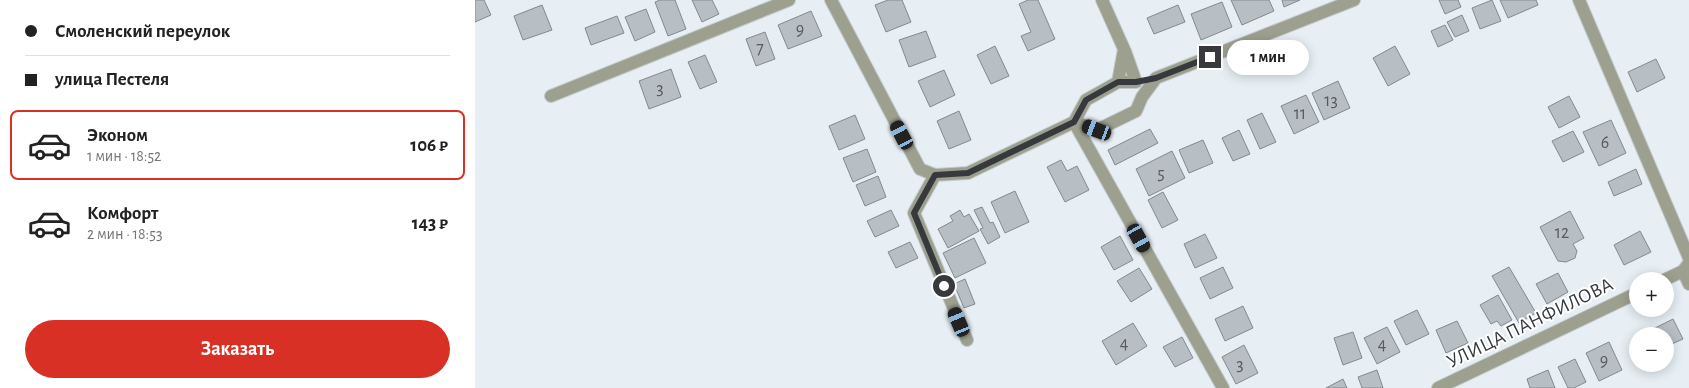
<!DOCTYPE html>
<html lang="ru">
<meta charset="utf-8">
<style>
:root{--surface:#fff;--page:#f6f6f6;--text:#222;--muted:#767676;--line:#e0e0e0;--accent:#d93025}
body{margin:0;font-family:"Alegreya Sans",sans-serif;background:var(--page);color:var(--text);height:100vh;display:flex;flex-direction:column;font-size:19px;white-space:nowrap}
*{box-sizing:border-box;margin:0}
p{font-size:16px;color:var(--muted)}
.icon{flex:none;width:28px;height:28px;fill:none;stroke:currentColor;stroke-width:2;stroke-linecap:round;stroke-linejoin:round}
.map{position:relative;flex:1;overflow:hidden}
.side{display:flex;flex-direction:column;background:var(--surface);width:475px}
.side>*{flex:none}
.top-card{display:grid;align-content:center;height:110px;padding:0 25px;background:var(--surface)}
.buttons{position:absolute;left:1154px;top:272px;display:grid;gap:10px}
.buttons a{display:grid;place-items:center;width:45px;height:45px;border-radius:50%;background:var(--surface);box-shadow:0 2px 12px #0003;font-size:25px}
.end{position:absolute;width:22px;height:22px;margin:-11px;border:6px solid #37393c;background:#fff;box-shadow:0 0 0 2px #fff}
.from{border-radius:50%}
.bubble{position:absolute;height:35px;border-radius:18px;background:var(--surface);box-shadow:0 2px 12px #0003;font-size:16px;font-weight:700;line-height:35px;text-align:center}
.car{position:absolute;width:15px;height:30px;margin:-15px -8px;border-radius:6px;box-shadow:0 0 4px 1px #0007;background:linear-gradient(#222 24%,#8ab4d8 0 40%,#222 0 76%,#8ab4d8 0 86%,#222 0)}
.top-card b{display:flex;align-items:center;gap:18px;height:48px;font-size:19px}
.top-card b+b{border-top:1px solid var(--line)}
.top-card i{width:12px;height:12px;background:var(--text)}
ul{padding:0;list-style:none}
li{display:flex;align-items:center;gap:15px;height:70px;margin:0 10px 8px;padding:0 15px;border:2px solid transparent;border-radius:8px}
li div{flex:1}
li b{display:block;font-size:19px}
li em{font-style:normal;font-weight:700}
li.current{border-color:var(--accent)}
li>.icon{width:45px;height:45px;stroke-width:1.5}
.button{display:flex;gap:10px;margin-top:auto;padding:10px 25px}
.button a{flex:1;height:58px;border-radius:30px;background:var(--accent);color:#fff;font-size:20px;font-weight:700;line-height:58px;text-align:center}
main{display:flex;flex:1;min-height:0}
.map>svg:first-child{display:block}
.building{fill:#b7bec4;stroke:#838a8f}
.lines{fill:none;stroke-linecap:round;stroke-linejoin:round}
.minor-casing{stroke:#c4cbcf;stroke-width:14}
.minor{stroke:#9da08f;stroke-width:12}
.route{stroke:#37393c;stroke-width:6}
.labels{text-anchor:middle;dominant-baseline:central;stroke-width:4;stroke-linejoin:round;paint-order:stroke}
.number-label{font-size:18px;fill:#575a5e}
.street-label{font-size:20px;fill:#37393c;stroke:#fff}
</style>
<main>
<section class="side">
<div class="top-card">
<b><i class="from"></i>Смоленский переулок</b>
<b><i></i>улица Пестеля</b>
</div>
<ul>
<li class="current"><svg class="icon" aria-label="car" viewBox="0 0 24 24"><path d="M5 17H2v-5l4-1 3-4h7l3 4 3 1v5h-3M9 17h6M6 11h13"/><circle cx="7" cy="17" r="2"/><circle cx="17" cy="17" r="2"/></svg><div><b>Эконом</b><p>1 мин · 18:52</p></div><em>106 ₽</em></li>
<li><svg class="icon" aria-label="car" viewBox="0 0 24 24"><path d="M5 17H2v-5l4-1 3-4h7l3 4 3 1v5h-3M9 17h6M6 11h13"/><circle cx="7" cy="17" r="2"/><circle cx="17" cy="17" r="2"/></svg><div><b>Комфорт</b><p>2 мин · 18:53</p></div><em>143 ₽</em></li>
</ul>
<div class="button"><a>Заказать</a></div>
</section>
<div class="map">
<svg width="1214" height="388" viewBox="0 0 1214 388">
<rect width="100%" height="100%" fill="#e7eff4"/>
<path class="building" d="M0,0H9L16,15L0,22Z
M185,0H200L211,29L193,36L180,2Z
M217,0H237L244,14L227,22Z
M413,0H427L436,22L411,32L400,5Z
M553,0H563L580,39L553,51L546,36L556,32L544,4Z
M756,0H794L799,11L767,25Z
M807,0H825L809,7Z
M964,0H983L986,7L970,14Z
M1017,0L1026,21L1005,29L997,8Z
M1025,0H1061L1063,5L1033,18Z
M747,2L757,27L726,40L716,14Z
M67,5L77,30L48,40L39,16Z
M703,5L710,22L679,34L672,18Z
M171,9L180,32L160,41L150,17Z
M336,11L347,36L313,49L303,25Z
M987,15L994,31L980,37L972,22Z
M142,16L149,33L116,45L110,28Z
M970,25L978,40L963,47L956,31Z
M451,31L461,57L434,67L424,40Z
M290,32L300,59L281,66L271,39Z
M520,46L534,76L516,84L502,55Z
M920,46L935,74L913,86L898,58Z
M230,55L242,82L225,89L213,62Z
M1181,59L1190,78L1162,92L1153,72Z
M196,69L206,97L174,109L164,81Z
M469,70L480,95L455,107L443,81Z
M863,81L875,108L849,120L837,93Z
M831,95L844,122L819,134L806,106Z
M1094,96L1105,117L1084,128L1073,107Z
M484,111L496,140L474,149L462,121Z
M787,113L801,142L785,149L772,120Z
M380,115L390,139L364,150L354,126Z
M1136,120L1151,153L1124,166L1108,132Z
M675,129L683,143L640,165L633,150Z
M764,130L775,154L758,161L747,138Z
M1098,131L1109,152L1088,162L1077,141Z
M728,140L738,163L714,173L704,150Z
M392,149L401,172L378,182L368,158Z
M697,151L710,178L674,196L661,169Z
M586,160L592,171L602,166L614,190L590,202L572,167Z
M1161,169L1167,184L1139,196L1133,182Z
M403,176L411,197L390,206L381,185Z
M540,191L554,222L530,233L516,202Z
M688,192L703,220L687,228L673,200Z
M507,207L515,223L518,222L525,237L513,244L505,229L508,228L499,210Z
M416,210L424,226L400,237L392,221Z
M485,210L489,217L494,214L504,231L473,248L463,229L478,221L475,216Z
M1095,211L1109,238L1098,244L1102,251L1100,258L1091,262L1083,261L1065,227Z
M1165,231L1176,252L1149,265L1139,245Z
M730,234L742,258L720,268L709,244Z
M645,236L658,260L639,270L626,247Z
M499,238L511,263L480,278L468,253Z
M435,242L443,258L421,268L413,252Z
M748,267L758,288L735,299L725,278Z
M1034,267L1061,313L1044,323L1017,276Z
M664,268L677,289L656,302L642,281Z
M1083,273L1093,292L1072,304L1061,284Z
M490,279L500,304L489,308L479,284Z
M1023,295L1037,320L1026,326L1022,321L1016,324L1005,305Z
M768,306L778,328L750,341L740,319Z
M942,310L954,334L931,345L919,321Z
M1198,319L1208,339L1190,347V336H1164Z
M982,321L993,343L971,353L961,330Z
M658,323L672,346L641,365L627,341Z
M912,327L925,352L902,364L889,338Z
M878,332L887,358L868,365L859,338Z
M707,337L718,358L700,367L688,347Z
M1134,342L1147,370L1124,381L1111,353Z
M769,345L783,373L761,384L747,357Z
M1100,359L1111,382L1099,388H1093L1083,367Z
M902,370L908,388H887L883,377Z
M1073,370L1080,388H1055L1052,379Z
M868,379L872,388H851Z"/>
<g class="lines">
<g class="minor-casing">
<path id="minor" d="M356,0L445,169L460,175L439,213L492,340
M627,0L649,49L643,82L611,100L599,122L748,388
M1104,0L1214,258
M643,82H661L650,51
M76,96L314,0
M460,175L493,173L599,122L622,130L661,111L667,97L681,78L879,0
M1208,271L1214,284
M1187,281L1208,271L1214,263
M963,388L1162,293"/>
</g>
<use href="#minor" class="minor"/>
</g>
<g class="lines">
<path class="route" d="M469,286L439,213L460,175L493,173L599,122L611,100L643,82H661L681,78L735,57"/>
</g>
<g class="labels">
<g class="number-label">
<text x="325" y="30">9</text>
<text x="285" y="49">7</text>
<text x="185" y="89">3</text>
<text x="856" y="101">13</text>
<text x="825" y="114">11</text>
<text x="1130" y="143">6</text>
<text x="686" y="174">5</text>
<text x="1087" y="233">12</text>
<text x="649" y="344">4</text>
<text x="907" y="345">4</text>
<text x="1129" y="361">9</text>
<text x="765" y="365">3</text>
</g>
<g class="street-label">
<text transform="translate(1055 323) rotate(-26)">УЛИЦА ПАНФИЛОВА</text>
</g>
</g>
</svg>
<div class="buttons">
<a>+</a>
<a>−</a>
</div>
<i class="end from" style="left:469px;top:286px"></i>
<i class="end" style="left:735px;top:57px"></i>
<div class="bubble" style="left:752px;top:40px;width:82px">1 мин</div>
<i class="car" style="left:622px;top:130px;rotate:291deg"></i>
<i class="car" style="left:427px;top:135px;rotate:332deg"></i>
<i class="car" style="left:664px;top:238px;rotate:151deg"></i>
<i class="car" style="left:484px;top:322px;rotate:337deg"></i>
</div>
</main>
